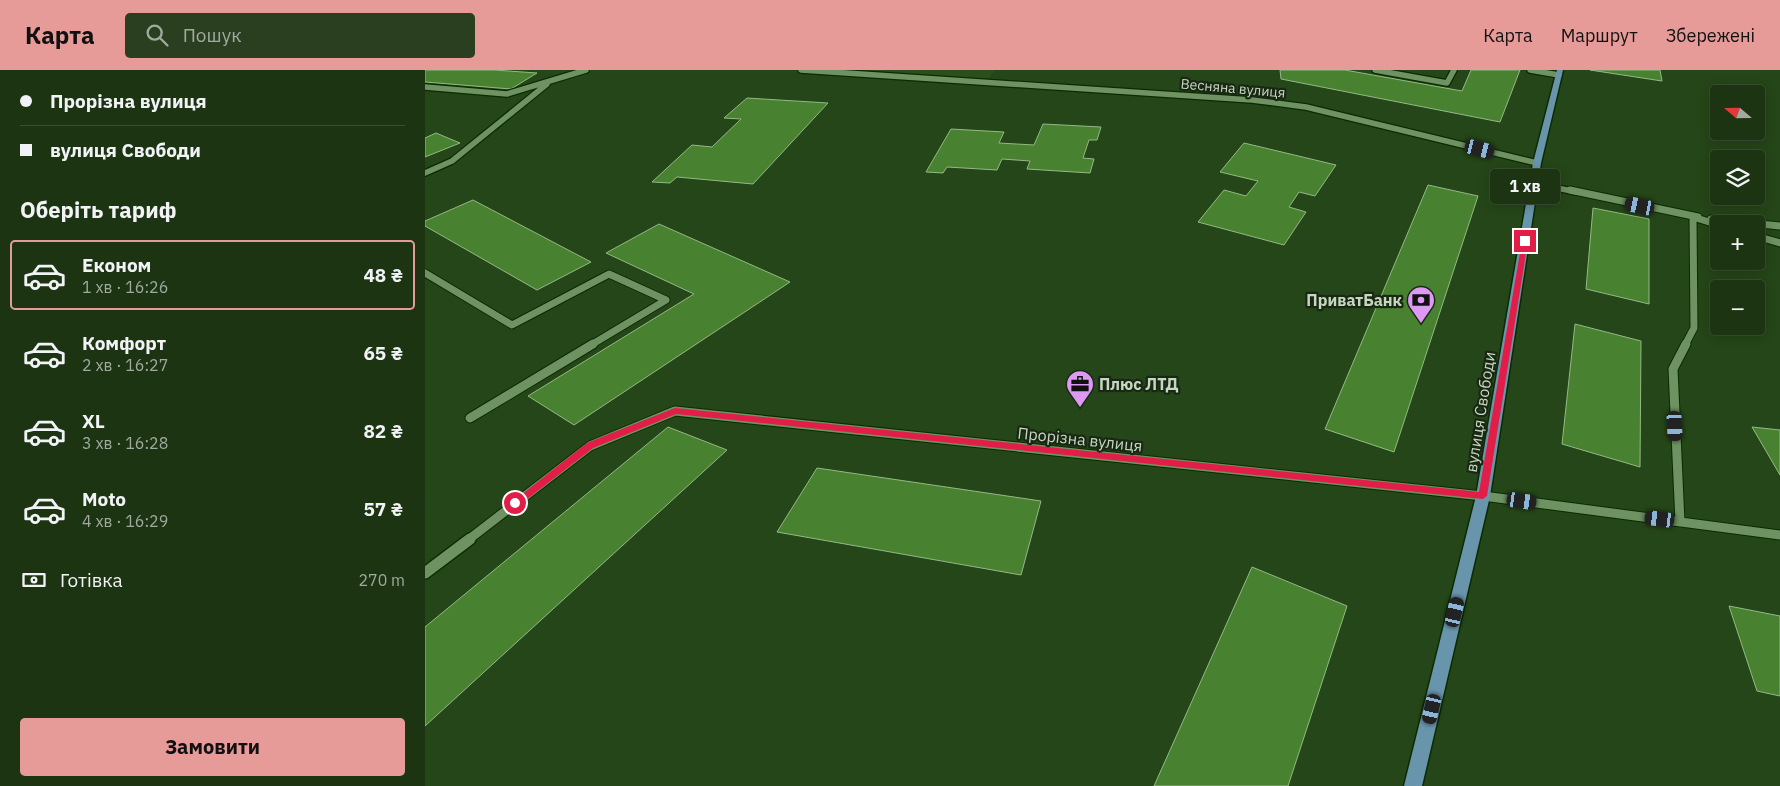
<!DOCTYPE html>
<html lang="uk">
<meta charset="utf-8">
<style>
:root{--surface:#1c3412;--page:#293f20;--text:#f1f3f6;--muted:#a0aa9f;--line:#3a4f32;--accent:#e69b98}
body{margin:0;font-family:"IBM Plex Sans",sans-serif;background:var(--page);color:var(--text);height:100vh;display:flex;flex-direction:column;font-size:19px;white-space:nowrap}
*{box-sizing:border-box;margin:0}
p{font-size:16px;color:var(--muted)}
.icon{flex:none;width:28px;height:28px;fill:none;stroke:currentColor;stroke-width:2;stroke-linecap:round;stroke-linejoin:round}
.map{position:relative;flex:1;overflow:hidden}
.drawer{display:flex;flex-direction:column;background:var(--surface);width:425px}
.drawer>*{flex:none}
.top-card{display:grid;align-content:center;height:110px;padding:0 20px;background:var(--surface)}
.needle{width:32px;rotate:290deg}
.tools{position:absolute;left:1285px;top:15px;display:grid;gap:10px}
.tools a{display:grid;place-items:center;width:55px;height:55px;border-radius:5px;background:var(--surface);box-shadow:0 2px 12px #0003,0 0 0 1px var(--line);font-size:25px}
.end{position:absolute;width:22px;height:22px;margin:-11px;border:6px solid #e11d48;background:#fff;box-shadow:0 0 0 2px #fff}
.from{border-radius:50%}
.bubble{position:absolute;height:35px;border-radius:5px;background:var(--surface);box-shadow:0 2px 12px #0003,0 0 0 1px var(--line);font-size:16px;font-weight:700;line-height:35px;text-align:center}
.car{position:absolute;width:15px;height:30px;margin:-15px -8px;border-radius:6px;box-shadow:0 0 4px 1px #0007;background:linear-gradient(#222 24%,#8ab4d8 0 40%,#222 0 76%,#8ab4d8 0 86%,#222 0)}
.top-card b{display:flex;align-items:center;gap:18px;height:48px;font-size:19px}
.top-card b+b{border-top:1px solid var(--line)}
.top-card i{width:12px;height:12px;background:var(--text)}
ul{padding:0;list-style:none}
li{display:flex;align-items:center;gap:15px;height:70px;margin:0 10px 8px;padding:0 10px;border:2px solid transparent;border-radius:5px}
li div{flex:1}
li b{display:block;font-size:19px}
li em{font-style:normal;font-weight:700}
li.on{border-color:var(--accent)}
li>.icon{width:45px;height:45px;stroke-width:1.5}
h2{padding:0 20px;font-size:22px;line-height:60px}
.pay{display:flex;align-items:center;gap:12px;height:55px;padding:0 20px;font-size:19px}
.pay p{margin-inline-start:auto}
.cta{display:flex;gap:10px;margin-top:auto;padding:10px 20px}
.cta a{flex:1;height:58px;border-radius:5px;background:var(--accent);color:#111;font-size:20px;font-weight:700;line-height:58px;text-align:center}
header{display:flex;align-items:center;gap:30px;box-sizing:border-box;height:70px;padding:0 25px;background:var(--accent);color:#111}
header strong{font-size:24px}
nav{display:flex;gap:28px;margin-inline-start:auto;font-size:18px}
.search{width:350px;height:45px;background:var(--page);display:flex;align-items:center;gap:12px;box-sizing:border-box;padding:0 18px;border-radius:5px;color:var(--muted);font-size:19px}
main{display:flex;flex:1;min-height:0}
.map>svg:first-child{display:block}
.built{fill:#2a4f1a}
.building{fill:#488230;stroke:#94b987}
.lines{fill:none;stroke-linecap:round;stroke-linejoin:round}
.minor-far3-casing{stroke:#0b2b00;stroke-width:8}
.minor-far2-casing{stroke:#0b2b00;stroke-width:9}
.minor-far1-casing{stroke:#0b2b00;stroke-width:11}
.minor-casing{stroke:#0b2b00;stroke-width:14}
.major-casing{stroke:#0b2b00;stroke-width:3}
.minor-far3{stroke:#6e9261;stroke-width:5.5}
.minor-far2{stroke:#6e9261;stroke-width:7}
.minor-far1{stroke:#6e9261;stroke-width:9}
.minor{stroke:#6e9261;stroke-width:11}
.major{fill:#6995ac;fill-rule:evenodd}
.route{fill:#e11d48}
.labels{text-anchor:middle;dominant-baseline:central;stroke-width:4.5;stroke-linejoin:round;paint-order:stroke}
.far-street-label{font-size:14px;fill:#c5d8be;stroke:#192814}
.poi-label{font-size:16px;font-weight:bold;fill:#c5d8be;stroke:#192814;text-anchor:end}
.street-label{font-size:16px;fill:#c5d8be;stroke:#192814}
</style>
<header>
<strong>Карта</strong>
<div class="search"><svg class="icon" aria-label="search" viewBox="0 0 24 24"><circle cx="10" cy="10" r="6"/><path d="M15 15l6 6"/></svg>Пошук</div>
<nav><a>Карта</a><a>Маршрут</a><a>Збережені</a></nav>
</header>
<main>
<section class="drawer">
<div class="top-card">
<b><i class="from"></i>Прорізна вулиця</b>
<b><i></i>вулиця Свободи</b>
</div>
<h2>Оберіть тариф</h2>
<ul>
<li class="on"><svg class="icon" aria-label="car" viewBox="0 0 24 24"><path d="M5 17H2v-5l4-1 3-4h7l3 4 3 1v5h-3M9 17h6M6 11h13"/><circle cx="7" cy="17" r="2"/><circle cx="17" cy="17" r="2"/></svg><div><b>Економ</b><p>1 хв · 16:26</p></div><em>48 ₴</em></li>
<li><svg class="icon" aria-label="car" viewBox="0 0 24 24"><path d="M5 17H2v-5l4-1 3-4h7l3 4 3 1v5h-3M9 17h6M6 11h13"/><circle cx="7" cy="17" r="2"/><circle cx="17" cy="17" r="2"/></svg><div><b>Комфорт</b><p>2 хв · 16:27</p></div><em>65 ₴</em></li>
<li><svg class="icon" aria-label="car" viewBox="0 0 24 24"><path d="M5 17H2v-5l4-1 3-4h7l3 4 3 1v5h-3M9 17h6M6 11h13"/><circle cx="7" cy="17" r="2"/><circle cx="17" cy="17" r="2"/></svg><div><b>XL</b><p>3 хв · 16:28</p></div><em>82 ₴</em></li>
<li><svg class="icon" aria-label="car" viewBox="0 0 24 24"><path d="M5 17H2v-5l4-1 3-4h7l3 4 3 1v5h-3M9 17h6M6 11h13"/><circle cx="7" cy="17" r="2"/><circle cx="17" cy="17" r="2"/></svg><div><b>Moto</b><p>4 хв · 16:29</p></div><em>57 ₴</em></li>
</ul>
<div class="pay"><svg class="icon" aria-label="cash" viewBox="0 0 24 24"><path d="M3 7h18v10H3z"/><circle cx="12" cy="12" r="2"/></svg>Готівка<p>270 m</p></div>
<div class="cta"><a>Замовити</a></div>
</section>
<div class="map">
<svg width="1355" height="716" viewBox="0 0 1355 716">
<rect width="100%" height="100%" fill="#254618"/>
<path class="built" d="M376,0H570L562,12Z"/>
<path class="building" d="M0,0H69L112,3L86,19L0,12Z
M855,0H920L1037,21L1046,0H1095L1075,52L856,9Z
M1165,0H1235L1237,11Z
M322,28L403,33L328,114L252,107L245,113L227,112L267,75L287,77L316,49L299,48Z
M618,54L676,57L672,70H664L658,88L669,89L665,103L602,99L605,91L577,89L572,100L522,97L518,103L501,102L526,59L579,62L574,73L609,75Z
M11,63L35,73L0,87V68Z
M819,73L911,95L890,126L874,122L864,137L881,142L859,175L773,152L799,120L821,126L833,111L795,102Z
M1003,115L1053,126L969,382L900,359Z
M48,130L166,192L112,220L0,156V151Z
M1168,138L1224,149V234L1161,219Z
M234,154L365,212L149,355L103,326L269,224L181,183Z
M1150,254L1216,271L1215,397L1137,374Z
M243,357L302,380L0,656V557Z
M1327,357L1355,360V405Z
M392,398L616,431L596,505L352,462Z
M827,497L922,536L863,716H729Z
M1304,536L1355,546V626L1332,621Z"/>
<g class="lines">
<g class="minor-far3-casing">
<path id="minor-far3" d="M376,0L827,30L881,37L1112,93
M950,0L1022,13L1029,0
M1105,0L1134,5
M0,17L82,24L161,0
M0,103L27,91L122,14
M1109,113L1151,122"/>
</g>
<g class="minor-far2-casing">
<path id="minor-far2" d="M1145,120L1273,147
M1286,149L1355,156
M1331,166L1355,173
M0,203L87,255L184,204L241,230L166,275
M1260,275L1269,258L1268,147L1294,155"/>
</g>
<g class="minor-far1-casing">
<path id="minor-far1" d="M45,348L168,274
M1255,452L1248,299L1261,274
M43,470L165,376L250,341L1058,426L1355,465"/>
</g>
<g class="minor-casing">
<path id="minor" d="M0,503L45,469"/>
</g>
<g class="major-casing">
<path id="major" d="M1132,0H1138L1116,93L1065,426L997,716H979L1051,426L1108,93Z"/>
</g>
<use href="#minor-far3" class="minor-far3"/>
<use href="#minor-far2" class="minor-far2"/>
<use href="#minor-far1" class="minor-far1"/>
<use href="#minor" class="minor"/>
<use href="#major" class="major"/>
</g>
<path class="route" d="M1100,169L1103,171L1062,426L1058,429L251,344L168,378L93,436L90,437L86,433L162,373L250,338L1054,422L1097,171Z"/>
<defs>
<g id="bank-pin" transform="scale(1.4375)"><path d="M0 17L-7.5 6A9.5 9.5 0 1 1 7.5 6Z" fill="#dd99f3" stroke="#192814"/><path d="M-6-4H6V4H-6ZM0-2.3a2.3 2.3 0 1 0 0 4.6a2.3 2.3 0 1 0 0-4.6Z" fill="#111"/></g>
<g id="office-pin" transform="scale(1.4375)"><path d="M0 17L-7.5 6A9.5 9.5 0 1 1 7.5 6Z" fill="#dd99f3" stroke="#192814"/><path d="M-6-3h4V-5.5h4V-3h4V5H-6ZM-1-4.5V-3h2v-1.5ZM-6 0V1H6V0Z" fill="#111"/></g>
</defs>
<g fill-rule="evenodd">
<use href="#bank-pin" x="996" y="230"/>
<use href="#office-pin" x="655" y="314"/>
</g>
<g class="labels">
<g class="far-street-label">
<text transform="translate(808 18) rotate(5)">Весняна вулиця</text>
</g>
<g class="poi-label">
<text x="977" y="230">ПриватБанк</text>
<text x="674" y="314" text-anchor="start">Плюс ЛТД</text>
</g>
<g class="street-label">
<text transform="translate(1055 342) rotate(-81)">вулиця Свободи</text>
<text transform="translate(655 369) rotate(6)">Прорізна вулиця</text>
</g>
</g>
</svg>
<div class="tools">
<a><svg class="needle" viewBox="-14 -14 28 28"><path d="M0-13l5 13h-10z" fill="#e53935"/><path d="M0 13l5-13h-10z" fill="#a0aa9f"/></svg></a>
<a><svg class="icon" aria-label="layers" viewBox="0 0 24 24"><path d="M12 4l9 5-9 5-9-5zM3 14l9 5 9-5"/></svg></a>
<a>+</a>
<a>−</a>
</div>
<i class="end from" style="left:90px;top:433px"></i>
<i class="end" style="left:1100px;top:171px"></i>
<div class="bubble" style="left:1065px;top:99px;width:70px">1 хв</div>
<i class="car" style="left:1055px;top:79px;rotate:104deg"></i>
<i class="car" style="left:1215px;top:136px;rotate:282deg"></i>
<i class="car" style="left:1250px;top:356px;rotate:177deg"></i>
<i class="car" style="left:1097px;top:431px;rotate:98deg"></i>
<i class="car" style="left:1235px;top:449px;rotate:277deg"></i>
<i class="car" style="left:1030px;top:542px;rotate:13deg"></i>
<i class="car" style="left:1007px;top:639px;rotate:193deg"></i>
</div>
</main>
